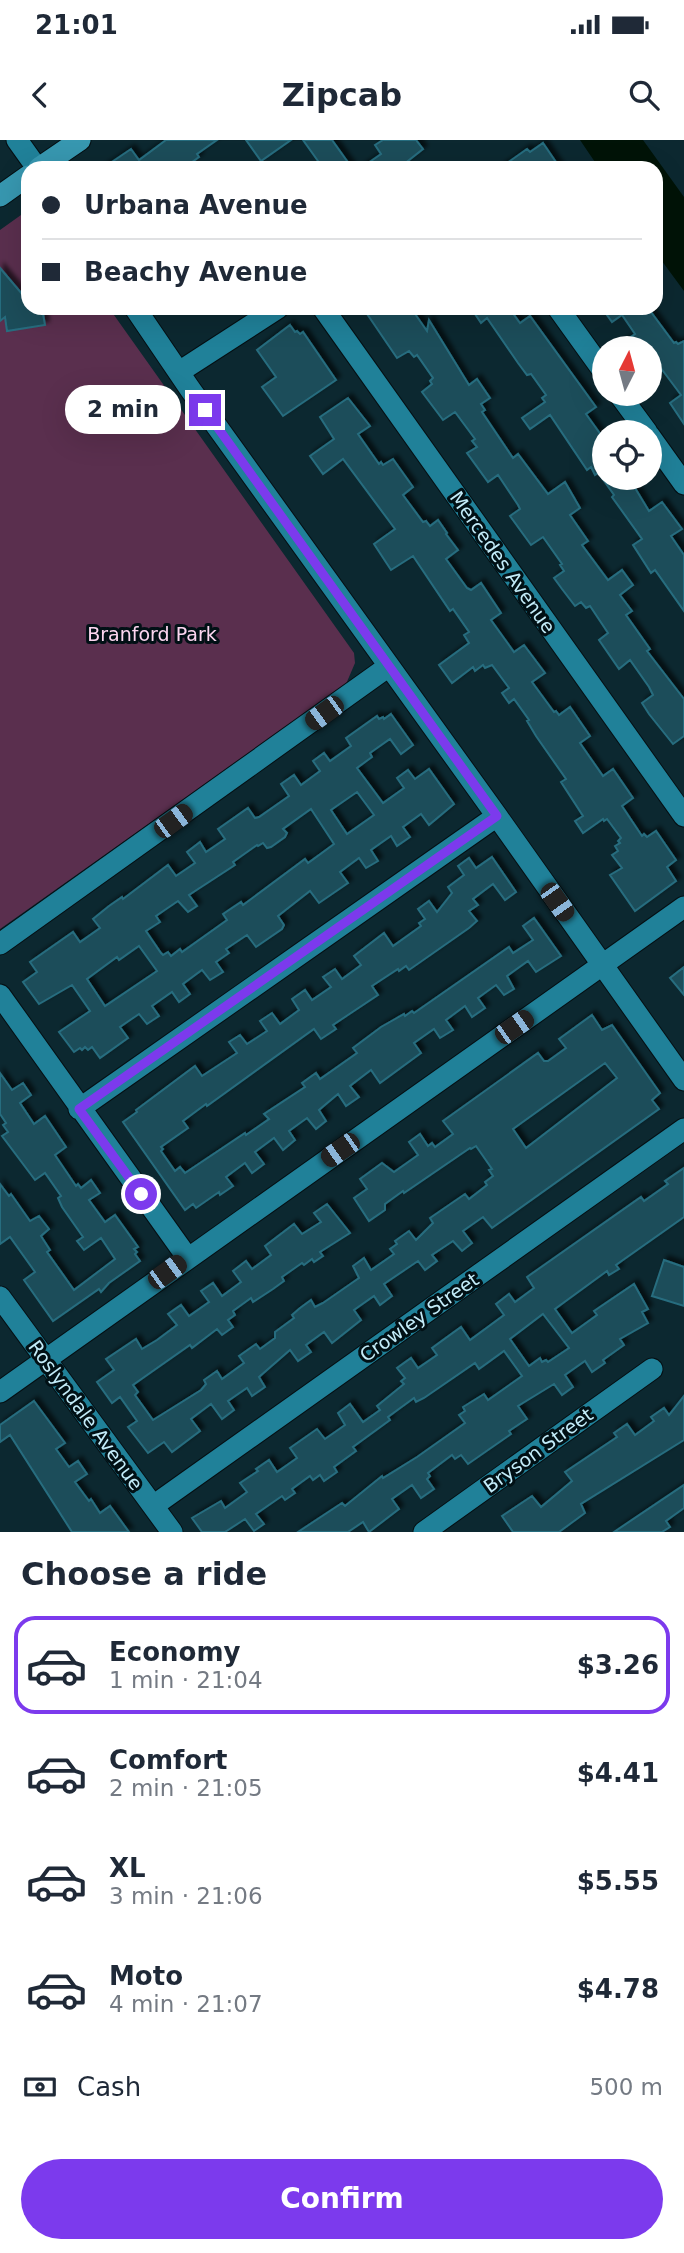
<!DOCTYPE html>
<meta charset="utf-8">
<style>
:root{--surface:#fff;--page:#f6f6f7;--text:#1f2937;--muted:#747a83;--line:#e0e1e3;--accent:#7c3aed}
body{margin:0;font-family:"DejaVu Sans",sans-serif;background:var(--page);color:var(--text);height:100vh;display:flex;flex-direction:column;font-size:26px;white-space:nowrap}
*{box-sizing:border-box;margin:0}
p{font-size:23px;color:var(--muted)}
.icon{flex:none;width:38px;height:38px;fill:none;stroke:currentColor;stroke-width:2;stroke-linecap:round;stroke-linejoin:round}
.map{position:relative;height:1392px;overflow:hidden}
.sheet{display:flex;flex-direction:column;background:var(--surface);flex:1}
.sheet>*{flex:none}
.guide{position:absolute;left:21px;top:21px;width:642px;height:154px;border-radius:21px;box-shadow:0 7px 28px #0002;display:grid;align-content:center;height:154px;padding:0 21px;background:var(--surface)}
.needle{width:46px;rotate:6deg}
.tools{position:absolute;left:592px;top:196px;display:grid;gap:14px}
.tools a{display:grid;place-items:center;width:70px;height:70px;border-radius:50%;background:var(--surface);box-shadow:0 7px 28px #0002;font-size:35px}
.end{position:absolute;width:32px;height:32px;margin:-16px;border:9px solid #7c3aed;background:#fff;box-shadow:0 0 0 4px #fff}
.from{border-radius:50%}
.bubble{position:absolute;height:49px;border-radius:24px;background:var(--surface);box-shadow:0 7px 28px #0002;font-size:23px;font-weight:800;line-height:49px;text-align:center}
.car{position:absolute;width:21px;height:42px;margin:-21px -10px;border-radius:9px;box-shadow:0 0 5px 2px #0007;background:linear-gradient(#222 24%,#8ab4d8 0 40%,#222 0 76%,#8ab4d8 0 86%,#222 0)}
.guide b{display:flex;align-items:center;gap:24px;height:66px;font-size:26px}
.guide b+b{border-top:2px solid var(--line)}
.guide i{width:18px;height:18px;background:var(--text)}
ul{padding:0;list-style:none}
li{display:flex;align-items:center;gap:21px;height:98px;margin:0 14px 10px;padding:0 7px;border:4px solid transparent;border-radius:21px}
li div{flex:1}
li b{display:block;font-size:26px}
li em{font-style:normal;font-weight:800}
li.selected{border-color:var(--accent)}
li>.icon{width:63px;height:63px;stroke-width:1.5}
h2{padding:0 21px;font-size:32px;line-height:84px}
.pay{display:flex;align-items:center;gap:18px;height:77px;padding:0 21px;font-size:26px}
.pay p{margin-inline-start:auto}
.button{display:flex;gap:14px;margin-top:auto;padding:14px 21px}
.button a{flex:1;height:80px;border-radius:42px;background:var(--accent);color:#fff;font-size:28px;font-weight:800;line-height:80px;text-align:center}
.status{display:flex;justify-content:space-between;align-items:center;height:49px;padding:0 35px;background:var(--surface);direction:ltr}
.status svg{height:19px;fill:currentColor}
header{display:flex;justify-content:space-between;align-items:center;height:91px;padding:0 21px;background:var(--surface);font-size:32px;font-weight:800}
.map>svg:first-child{display:block}
.green{fill:#5a2f4e}
.water{fill:#001307}
.building{fill:#1e4d5a;stroke:#286d7f;stroke-width:2;fill-rule:evenodd;filter:url(#shadow)}
.lines{fill:none;stroke-linecap:round;stroke-linejoin:round}
.minor-casing{stroke:#050f13;stroke-width:23}
.major-casing{stroke:#050f13;stroke-width:23}
.minor{stroke:#208199;stroke-width:21}
.major{stroke:#3797b0;stroke-width:21}
.route{stroke:#7c3aed;stroke-width:9}
.labels{text-anchor:middle;dominant-baseline:central;stroke-width:6;stroke-linejoin:round;paint-order:stroke}
.street-label{font-size:19px;fill:#c3ecf9;stroke:#011015}
.park-label{font-size:19px;fill:#fdd6f0;stroke:#011015}
</style>
<div class="status"><b>21:01</b><svg viewBox="0 0 49 12"><path d="M0 12V9h3v3zM5 12V6h3v6zM10 12V3h3v9zM15 12V0h3v12zM26 1h20v11H26zM47 4h2v5h-2z"/></svg></div>
<header><svg class="icon" aria-label="back" viewBox="0 0 24 24"><path d="M15 5l-7 7 7 7"/></svg>Zipcab<svg class="icon" aria-label="search" viewBox="0 0 24 24"><circle cx="10" cy="10" r="6"/><path d="M15 15l6 6"/></svg></header>
<div class="map">
<svg width="684" height="1392" viewBox="0 0 684 1392">
<defs>
<filter id="shadow"><feDropShadow dx="4" dy="-4" stdDeviation="2" flood-color="#0009"/></filter>
</defs>
<rect width="100%" height="100%" fill="#0c2830"/>
<path class="green" d="M28,70V168H109L354,513L355,523L346,544L0,789V90Z"/>
<path class="water" d="M580,0H643L684,57V151L656,113V28H599Z"/>
<path class="building" d="M166,0H217L197,14L199,17L184,28H103L131,9L139,20Z
M246,0H291L261,21Z
M303,0H332L352,28H323Z
M383,0H416L423,9L399,28H361L381,14L375,5Z
M543,3L560,28H500L527,9L530,12Z
M0,128L22,154L28,153V168H42L45,185L7,191L5,177L0,181Z
M363,168H406L410,173L413,171L427,191L429,180L469,245L477,239L490,258L481,264L485,270L482,272L513,318L518,314L548,354L565,342L580,368L570,375L588,401L582,405L608,440L622,430L633,445L620,455L632,471L626,475L650,509L647,511L684,559V596L673,604L649,574L642,563L653,555L649,547L630,520L619,529L599,500L608,493L590,466L586,468L581,462L575,466L562,449L554,438L564,431L560,425L562,424L543,397L531,405L510,376L520,369L518,365L498,335L488,342L467,313L477,307L472,301L475,299L455,272L443,280L422,252L432,244L430,241L433,238L417,215L414,217L409,211L397,218Z
M471,168H509L520,183L530,176L596,267L586,274L604,299V329L595,335L591,327L587,330L550,275L530,289L522,278L545,262L542,258L546,255L531,234L527,235L518,223L487,178L481,183Z
M602,168H648L674,203L676,202L678,204L684,201V284L670,263L681,255L657,223L649,228V208H615L635,194L622,175L612,182Z
M290,185L295,192L297,191L300,194L303,192L336,240L283,276L262,247L276,237L257,210Z
M348,258L370,286L358,294L379,324L381,322L383,325L393,319L413,347L403,355L423,382L426,381L430,386L438,380L447,393L446,394L458,410L446,419L467,448L471,450L481,443L501,473L491,480L514,512L524,505L545,533L532,542L554,572L556,571L559,575L570,567L590,596L580,603L589,616L603,636L613,629L633,658L622,666L642,696L644,694L647,697L656,691L676,720L667,727L676,741L635,771L610,735L622,728L612,715L618,711L615,706L620,703L618,701L621,698L607,679L604,681L603,679L583,693L575,681L583,676L561,642L566,639L536,596L527,581L529,580L514,559L509,563L502,553L509,548L492,525L485,528L483,525L475,531L473,527L452,543L439,525L469,503L464,495L469,492L453,469L450,471L413,416L391,430L374,404L395,389L343,319L323,334L310,316L334,299L320,277Z
M602,338H629L649,371L662,362L682,389L671,396L684,415V471L655,430L651,433L633,405L642,399L612,357L614,355Z
M391,574L413,605L401,614L390,599L370,613L372,617L357,628L383,663L404,648L397,638L408,630L415,639L429,629L454,664L429,685L421,674L403,687L410,697L397,706L391,696L371,710L378,721L366,728L359,718L340,732L348,743L319,763L310,751L278,776L284,785L282,789L256,807L247,795L226,809L229,813L216,822L223,832L210,840L202,830L183,844L190,854L179,862L172,852L152,866L159,876L147,884L139,874L120,887L128,898L100,918L92,907L88,910L85,907L82,910L80,908L74,912L59,892L90,871L72,845L39,864L23,842L37,832L30,822L73,792L80,802L100,788L93,779L109,766L122,757L123,759L168,725L176,736L195,723L187,712L200,702L206,712L225,699L218,689L248,668L255,678L259,677L289,656L281,644L294,635L301,645L320,631L313,621L324,613L330,621L351,606L346,598L377,576L379,579L383,577L384,579ZM357,652L374,675L347,694L331,670ZM311,669L334,704L308,723L305,719L243,765L241,762L223,774L227,780L182,812L180,809L171,816L168,812L163,815L161,813L146,791L160,782L156,776L178,761L188,772L197,766L189,755L235,725L233,722L257,705L258,706L263,703L267,708L271,707L285,697L287,693L283,689ZM139,806L157,831L105,866L87,839L117,817L119,820Z
M492,717L516,752L505,760L493,744L473,759L478,765L469,771L477,781L469,788L409,830L406,826L399,831L398,829L372,846L378,855L333,885L336,889L321,899L314,889L207,966L206,964L183,981L188,988L161,1007L163,1009L161,1011L175,1031L180,1027L185,1033L245,993L246,995L269,979L264,974L305,947L302,943L316,933L320,939L357,913L353,908L381,887L404,874L405,876L412,871L414,873L509,807L513,813L533,800L523,786L534,778L561,816L536,832L528,821L507,836L514,849L504,855L496,845L478,858L485,868L472,877L465,866L446,880L453,890L440,898L434,889L414,903L421,913L380,943L371,930L350,946L359,957L346,966L338,954L319,970L326,981L316,989L307,978L289,991L295,1000L283,1010L274,998L255,1012L264,1024L252,1033L245,1023L226,1037L233,1046L220,1055L219,1052L196,1068L193,1064L185,1070L123,982L137,972L136,970L195,926L202,936L237,913L229,902L240,895L247,904L267,891L260,881L272,873L280,884L299,870L292,859L305,850L312,860L331,847L323,837L335,829L342,839L361,825L354,816L384,793L393,806L421,786L419,783L425,779L418,769L429,761L437,772L452,753L448,747L464,735L458,726L469,718L476,728Z
M684,827V855L670,838Z
M592,875L602,890L612,885L660,953L652,960L659,969L492,1088L483,1077L463,1091L472,1103L462,1111L453,1101L432,1115L437,1121L425,1130L418,1121L384,1144L392,1156L380,1165L374,1156L354,1170L361,1180L332,1203L324,1192L306,1205L311,1212L298,1221L290,1210L259,1237L265,1247L252,1256L247,1248L228,1261L234,1270L222,1279L211,1264L191,1279L200,1291L172,1312L164,1302L148,1313L128,1287L137,1281L120,1257L112,1263L97,1242L114,1230L106,1219L136,1199L142,1209L157,1200L177,1185L168,1174L181,1165L189,1176L209,1162L201,1151L213,1143L222,1156L241,1142L233,1131L246,1121L252,1129L271,1115L265,1106L294,1084L302,1094L321,1082L314,1073L327,1064L350,1093L320,1112L323,1116L314,1122L312,1119L304,1125L302,1123L282,1137L284,1141L273,1149L253,1162L251,1158L233,1171L235,1175L228,1180L233,1187L222,1195L217,1189L192,1208L190,1205L133,1245L138,1252L135,1255L153,1280L201,1250L206,1244L204,1240L217,1231L222,1239L244,1223L239,1216L256,1204L260,1209L275,1198V1192L294,1178L292,1175L300,1168L311,1160L315,1167L323,1163L359,1138L353,1126L364,1118L371,1130L394,1114L390,1109L397,1104L395,1101L409,1091L416,1100L433,1083L430,1078L465,1054L469,1059L487,1045L485,1042L493,1036L489,1030L492,1029L476,1006L471,1009L470,1008L404,1053L403,1051L385,1064V1070L369,1081L354,1058L367,1049L360,1039L382,1023L394,1032L418,1015L409,1002L420,994L428,1006L432,1003L435,1007L453,994L443,981L538,913L544,921H548L566,908L559,899ZM605,923L617,938L526,1008L513,989Z
M0,933L12,950L23,943L31,955L20,963L34,984L45,976L66,1007L55,1015L76,1046L78,1044L81,1048L91,1040L100,1053L89,1060L105,1082L115,1075L138,1107L134,1109L137,1112L135,1114L140,1121L109,1143L101,1152L99,1149L53,1181L24,1140L35,1132L10,1097L0,1104V1044L9,1056L11,1054L30,1081L39,1076L49,1089L41,1096L50,1110L47,1112L74,1150L115,1119L101,1098L84,1110L77,1101L83,1097L62,1067L58,1058L61,1056L45,1033L35,1040L2,996L8,992L3,985L6,983L0,974Z
M684,1028V1077L616,1125L619,1129L609,1135L607,1131L555,1169L572,1193L597,1175L594,1171L634,1144L648,1169L642,1172L648,1183L620,1199L624,1205L603,1220L605,1223L592,1232L585,1221L565,1235L573,1247L562,1255L554,1244L518,1266L527,1279L509,1291L511,1294L468,1324L461,1315L455,1319L452,1315L428,1333L430,1336L427,1339L434,1349L421,1358L412,1345L392,1359L399,1369L369,1392L363,1382L348,1392H298L342,1363L345,1366L382,1336L383,1338L417,1317L465,1283L459,1275L465,1271L463,1267L484,1254L488,1260L522,1236L504,1211L479,1229L475,1223L424,1258L416,1262L414,1258L388,1277L390,1280L353,1307L356,1311L334,1327L337,1332L324,1341L320,1335L313,1340L310,1336L292,1349L295,1353L285,1360L282,1356L256,1374L264,1384L254,1391L245,1379L225,1392H202L192,1378L221,1361L225,1368L247,1352L240,1343L258,1331L256,1329L269,1320L277,1332L297,1318L290,1308L317,1289L325,1299L345,1285L338,1273L350,1264L363,1282L380,1270L377,1266L404,1244L401,1241L405,1238L397,1228L411,1218L418,1228L437,1215L432,1208L461,1187L470,1200L504,1175L496,1164L509,1154L515,1162L534,1148L527,1137L641,1057L644,1061L668,1044L665,1041ZM543,1174L569,1208L548,1222L546,1220L542,1222L540,1218L529,1226L510,1199Z
M664,1120L684,1127V1166L652,1156Z
M684,1256V1300L581,1364L585,1373L559,1392H513L502,1376L532,1356L541,1367L572,1341L565,1332L617,1297L614,1293L627,1284L635,1295L654,1281L651,1277L664,1268L669,1275Z
M34,1261L65,1303L56,1309L69,1327L78,1321L87,1334L75,1342L89,1361L91,1359L100,1373L110,1366L129,1392H72L10,1295L0,1302V1285Z
M684,1345V1368L666,1381L670,1387L662,1392H614Z"/>
<g class="lines">
<g class="minor-casing">
<path id="minor" d="M17,0L37,28
M135,168L190,249L497,676L684,940
M323,168L684,676
M558,168L604,232
M179,232L278,168
M619,254L647,292
M649,295L684,344
M0,804L389,526
M0,855L187,1117
M79,969L497,676
M0,1157L172,1392
M0,1252L684,767
M153,1366L684,989
M424,1392L652,1229"/>
</g>
<g class="major-casing">
<path id="major" d="M39,28L80,0
M0,56L28,36"/>
</g>
<use href="#minor" class="minor"/>
<use href="#major" class="major"/>
</g>
<g class="lines">
<path class="route" d="M141,1054L79,969L497,676L205,270"/>
</g>
<g class="labels">
<g class="street-label">
<text transform="translate(503 422) rotate(55)">Mercedes Avenue</text>
<text transform="translate(419 1177) rotate(-35)">Crowley Street</text>
<text transform="translate(86 1275) rotate(54)">Roslyndale Avenue</text>
<text transform="translate(538 1310) rotate(-36)">Bryson Street</text>
</g>
<g class="park-label">
<text x="152" y="494">Branford Park</text>
</g>
</g>
</svg>
<div class="tools">
<a><svg class="needle" viewBox="-14 -14 28 28"><path d="M0-13l5 13h-10z" fill="#e53935"/><path d="M0 13l5-13h-10z" fill="#747a83"/></svg></a>
<a><svg class="icon" aria-label="locate" viewBox="0 0 24 24"><circle cx="12" cy="12" r="6"/><path d="M12 2v4M12 18v4M2 12h4M18 12h4"/></svg></a>
</div>
<i class="end from" style="left:141px;top:1054px"></i>
<i class="end" style="left:205px;top:270px"></i>
<div class="bubble" style="left:65px;top:245px;width:116px">2 min</div>
<i class="car" style="left:324px;top:573px;rotate:234deg"></i>
<i class="car" style="left:173px;top:681px;rotate:54deg"></i>
<i class="car" style="left:557px;top:762px;rotate:145deg"></i>
<i class="car" style="left:514px;top:887px;rotate:55deg"></i>
<i class="car" style="left:340px;top:1010px;rotate:235deg"></i>
<i class="car" style="left:167px;top:1132px;rotate:54deg"></i>
<div class="guide">
<b><i class="from"></i>Urbana Avenue</b>
<b><i></i>Beachy Avenue</b>
</div>
</div>
<section class="sheet">
<h2>Choose a ride</h2>
<ul>
<li class="selected"><svg class="icon" aria-label="car" viewBox="0 0 24 24"><path d="M5 17H2v-5l4-1 3-4h7l3 4 3 1v5h-3M9 17h6M6 11h13"/><circle cx="7" cy="17" r="2"/><circle cx="17" cy="17" r="2"/></svg><div><b>Economy</b><p>1 min · 21:04</p></div><em>$3.26</em></li>
<li><svg class="icon" aria-label="car" viewBox="0 0 24 24"><path d="M5 17H2v-5l4-1 3-4h7l3 4 3 1v5h-3M9 17h6M6 11h13"/><circle cx="7" cy="17" r="2"/><circle cx="17" cy="17" r="2"/></svg><div><b>Comfort</b><p>2 min · 21:05</p></div><em>$4.41</em></li>
<li><svg class="icon" aria-label="car" viewBox="0 0 24 24"><path d="M5 17H2v-5l4-1 3-4h7l3 4 3 1v5h-3M9 17h6M6 11h13"/><circle cx="7" cy="17" r="2"/><circle cx="17" cy="17" r="2"/></svg><div><b>XL</b><p>3 min · 21:06</p></div><em>$5.55</em></li>
<li><svg class="icon" aria-label="car" viewBox="0 0 24 24"><path d="M5 17H2v-5l4-1 3-4h7l3 4 3 1v5h-3M9 17h6M6 11h13"/><circle cx="7" cy="17" r="2"/><circle cx="17" cy="17" r="2"/></svg><div><b>Moto</b><p>4 min · 21:07</p></div><em>$4.78</em></li>
</ul>
<div class="pay"><svg class="icon" aria-label="cash" viewBox="0 0 24 24"><path d="M3 7h18v10H3z"/><circle cx="12" cy="12" r="2"/></svg>Cash<p>500 m</p></div>
<div class="button"><a>Confirm</a></div>
</section>
